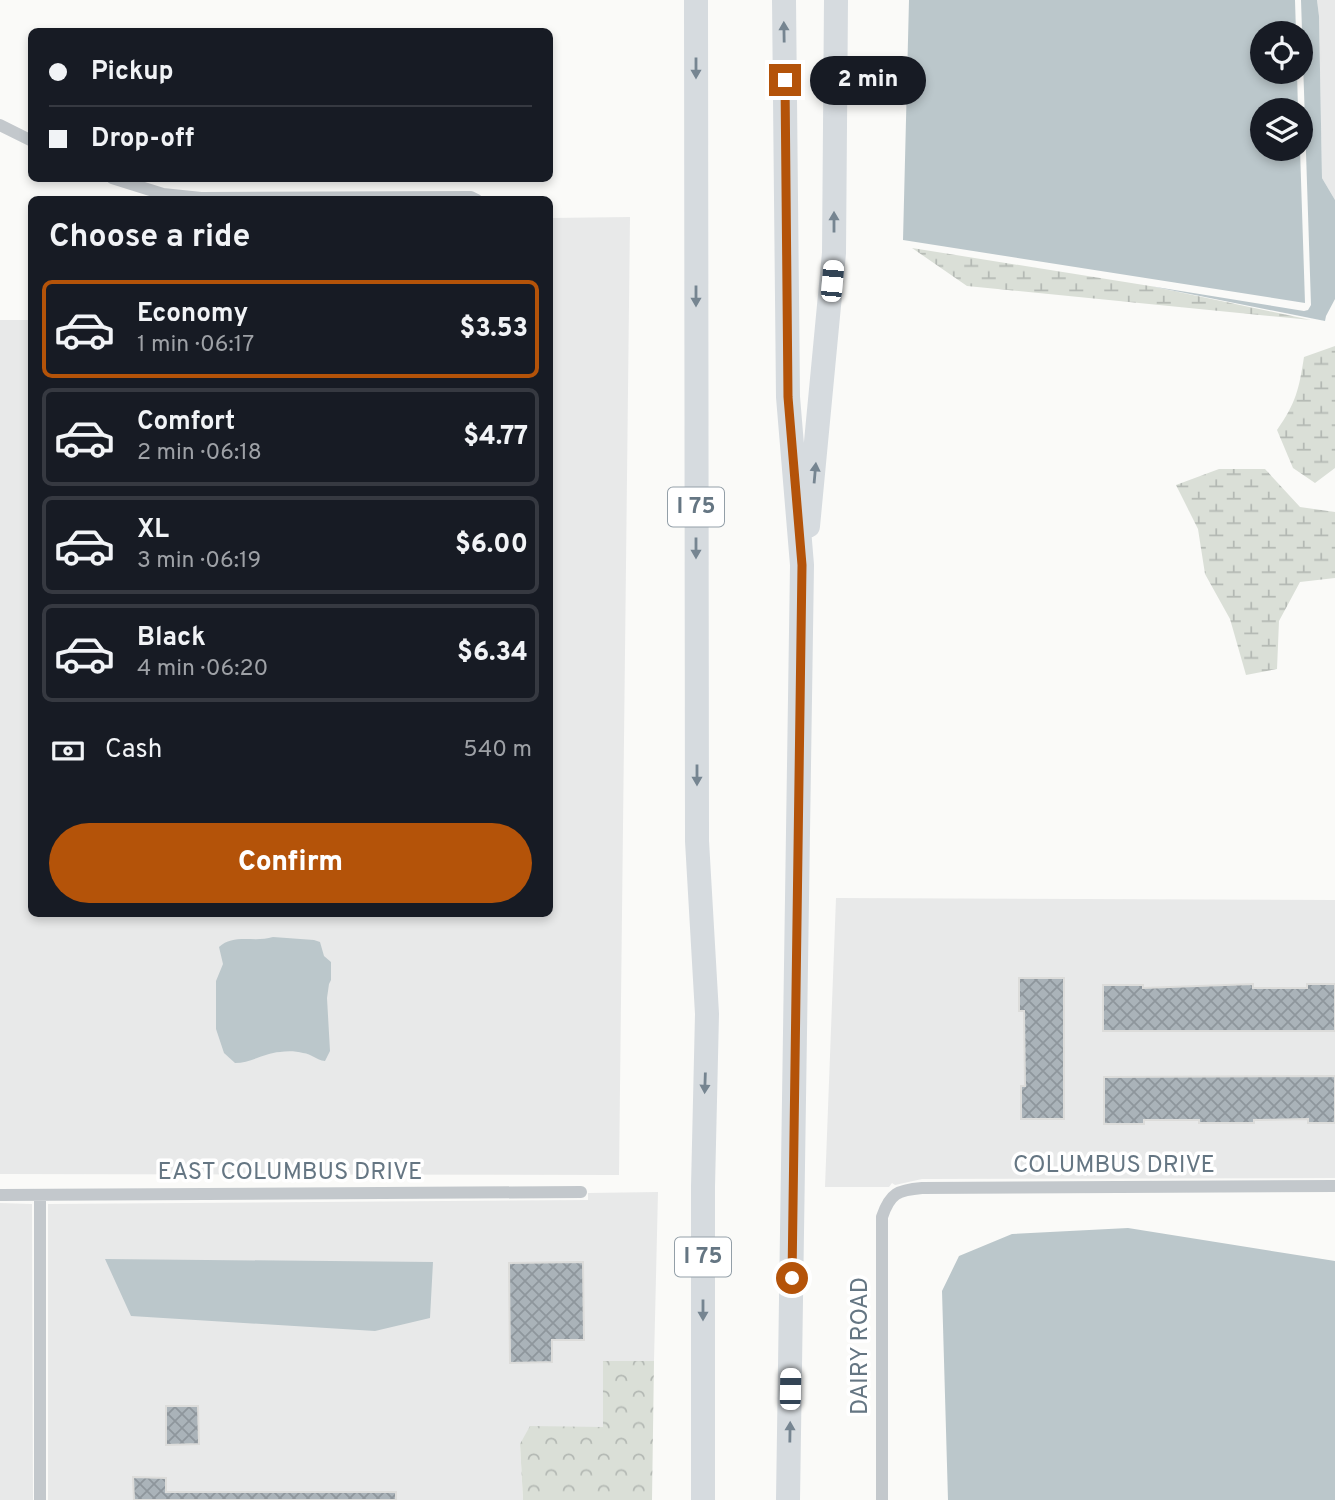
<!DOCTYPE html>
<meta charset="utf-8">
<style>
:root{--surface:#171b24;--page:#20242c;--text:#f1f3f6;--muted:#9ea1a6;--line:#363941;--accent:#b45309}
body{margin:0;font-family:Overpass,sans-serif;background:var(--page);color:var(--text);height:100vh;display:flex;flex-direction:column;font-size:26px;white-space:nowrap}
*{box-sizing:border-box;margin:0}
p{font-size:23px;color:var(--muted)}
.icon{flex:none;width:38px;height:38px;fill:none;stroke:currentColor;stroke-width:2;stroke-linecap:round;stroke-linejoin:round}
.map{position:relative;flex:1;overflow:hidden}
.panel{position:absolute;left:28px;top:196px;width:525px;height:721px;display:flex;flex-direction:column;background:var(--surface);border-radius:10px;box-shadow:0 4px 10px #0003}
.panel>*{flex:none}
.top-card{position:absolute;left:28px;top:28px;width:525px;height:154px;border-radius:10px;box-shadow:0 4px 10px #0003;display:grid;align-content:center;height:154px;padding:0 21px;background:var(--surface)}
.controls{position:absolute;left:1250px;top:21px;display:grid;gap:14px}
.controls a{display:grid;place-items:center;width:63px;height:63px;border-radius:50%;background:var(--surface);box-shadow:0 4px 10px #0003;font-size:35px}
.end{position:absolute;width:32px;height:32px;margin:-16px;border:9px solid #b45309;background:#fff;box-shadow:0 0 0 4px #fff}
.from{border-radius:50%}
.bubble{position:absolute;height:49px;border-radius:24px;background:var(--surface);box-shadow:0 4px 10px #0003;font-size:23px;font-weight:800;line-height:49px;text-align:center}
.car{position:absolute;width:21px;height:42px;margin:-21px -10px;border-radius:9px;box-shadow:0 0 5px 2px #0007;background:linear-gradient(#fff 24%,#345 0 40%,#fff 0 76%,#345 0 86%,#fff 0)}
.top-card b{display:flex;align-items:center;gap:24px;height:66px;font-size:26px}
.top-card b+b{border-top:2px solid var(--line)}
.top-card i{width:18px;height:18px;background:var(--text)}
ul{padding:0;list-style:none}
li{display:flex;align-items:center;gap:21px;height:98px;margin:0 14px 10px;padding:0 7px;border:4px solid var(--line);border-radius:10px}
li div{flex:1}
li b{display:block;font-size:26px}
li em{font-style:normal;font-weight:800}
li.on{border-color:var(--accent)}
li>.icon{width:63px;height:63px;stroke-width:1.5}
h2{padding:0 21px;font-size:32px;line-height:84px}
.pay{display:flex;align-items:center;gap:18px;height:77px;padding:0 21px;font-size:26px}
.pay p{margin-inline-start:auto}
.button{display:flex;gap:14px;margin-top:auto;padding:14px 21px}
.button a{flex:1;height:80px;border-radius:42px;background:var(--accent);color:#fff;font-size:28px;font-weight:800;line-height:80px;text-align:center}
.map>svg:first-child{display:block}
.built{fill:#e8e9e9}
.forest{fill:url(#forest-crowns)}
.wetland{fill:url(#wetland-marsh)}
.water{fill:#bbc7cb}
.building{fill:url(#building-cross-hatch);stroke:#dcdcda;stroke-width:2}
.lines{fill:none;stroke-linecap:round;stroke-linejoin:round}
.minor{stroke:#c3c8cc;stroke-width:12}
.motorway{stroke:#d6dbdf;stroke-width:24}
.oneway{fill:#768591}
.route{stroke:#b45309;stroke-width:9}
.labels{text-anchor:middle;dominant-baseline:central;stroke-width:7;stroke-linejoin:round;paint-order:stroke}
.shield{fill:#fff;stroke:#939fa8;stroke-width:2}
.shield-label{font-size:23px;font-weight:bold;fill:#657683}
.street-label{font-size:24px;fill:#657683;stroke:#fff}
</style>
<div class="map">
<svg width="1335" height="1500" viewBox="0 0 1335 1500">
<defs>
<pattern id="forest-crowns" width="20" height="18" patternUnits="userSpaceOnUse" patternTransform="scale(1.75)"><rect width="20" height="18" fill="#dadfd7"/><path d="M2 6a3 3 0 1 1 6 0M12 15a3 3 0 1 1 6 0" fill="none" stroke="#b4b9b4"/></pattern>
<pattern id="wetland-marsh" width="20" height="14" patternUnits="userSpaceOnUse" patternTransform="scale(1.75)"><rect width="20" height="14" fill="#dadfd7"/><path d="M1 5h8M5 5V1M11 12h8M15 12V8" fill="none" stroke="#b4b9b4"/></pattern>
<pattern id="building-cross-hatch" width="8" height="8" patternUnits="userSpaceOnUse" patternTransform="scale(1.75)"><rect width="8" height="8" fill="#aab3b9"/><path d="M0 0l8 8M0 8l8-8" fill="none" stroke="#8e969c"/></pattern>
</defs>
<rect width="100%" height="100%" fill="#fafaf8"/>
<path class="built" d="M1317,0H1335V200L1322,178L1319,16Z
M630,217L619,1175L0,1174V320H31L32,914H550V218Z
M836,898L1335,900V1178L922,1179L895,1185L892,1183L889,1187H825Z
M658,1192L654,1361H604L603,1427L520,1444L523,1500H48V1204L588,1200V1193Z
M0,1203L32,1204L33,1500H0Z"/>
<path class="forest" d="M603,1361H654L652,1500H523L520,1444L530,1426L603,1427Z"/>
<path class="wetland" d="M912,248L1150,286L1311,320L967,286Z
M1335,346V468L1315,483L1293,468L1277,430C1296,403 1299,389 1304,357Z
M1219,469H1265L1300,507L1335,512V578L1300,582L1279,621L1277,669L1246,675L1230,619L1205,574L1198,529L1176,485Z"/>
<path class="water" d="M909,0H1295L1296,33H1262V72H1297L1298,110H1262V149H1300L1305,303L903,240Z
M1301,0H1317L1319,16L1322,178L1335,200V299L1326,316L1325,321L1150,286L1304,311L1308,310L1311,305Z
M273,937L314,940L320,942L324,956L331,962V980L329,984L327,998L330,1051L325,1061C316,1060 312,1054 303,1053C296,1051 287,1051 280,1052C264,1053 251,1063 235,1063L224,1053L216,1029V981L223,964L219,947C234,933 254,943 273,937Z
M1128,1228L1335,1261V1500H948L942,1291L959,1256L1012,1234Z
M105,1259L433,1262L430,1318L375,1331L131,1316Z"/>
<path class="building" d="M1019,978H1064V1119H1021V1086H1025L1024,1011H1019Z
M1253,984V988H1307V984H1335V1031H1103V985H1143V988Z
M1335,1076V1123H1308V1119L1254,1120V1123H1199V1120H1144V1124H1104V1077Z
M583,1262L584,1340H552V1362L510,1363L509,1263Z
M166,1406H198L199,1444L166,1445Z
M133,1477L166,1478V1492H396V1500H134Z"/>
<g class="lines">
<path class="minor" d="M0,125L32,141
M112,178L163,194L201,198L471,197L477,200
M0,1195L581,1192
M40,1195V1500
M882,1500V1217C890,1193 898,1190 922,1188L1335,1186"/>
<path class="motorway" d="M696,0L697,841L707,1014L703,1187V1500
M784,0L788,397L802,565L788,1500
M808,526L834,253L836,0"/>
</g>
<defs><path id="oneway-solid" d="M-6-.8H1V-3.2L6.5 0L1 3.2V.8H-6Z" transform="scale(1.75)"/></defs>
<g class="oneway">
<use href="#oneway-solid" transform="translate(784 32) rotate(-91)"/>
<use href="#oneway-solid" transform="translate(696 68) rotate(90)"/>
<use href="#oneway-solid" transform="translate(834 222) rotate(-90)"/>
<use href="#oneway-solid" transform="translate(696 296) rotate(90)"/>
<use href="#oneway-solid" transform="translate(815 473) rotate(-85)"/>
<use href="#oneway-solid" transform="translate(696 548) rotate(90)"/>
<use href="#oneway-solid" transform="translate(697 775) rotate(90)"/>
<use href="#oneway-solid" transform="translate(705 1083) rotate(92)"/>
<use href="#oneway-solid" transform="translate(703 1310) rotate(90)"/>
<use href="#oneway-solid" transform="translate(790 1432) rotate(-89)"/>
</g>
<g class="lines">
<path class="route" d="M785,80L788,397L802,565L792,1278"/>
</g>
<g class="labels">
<g class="shield">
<rect x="668" y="487.5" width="56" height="39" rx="5"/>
<rect x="675" y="1237.5" width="56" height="39" rx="5"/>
</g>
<g class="shield-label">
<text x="696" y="507">I 75</text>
<text x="703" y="1257">I 75</text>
</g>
<g class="street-label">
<text x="1114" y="1166">COLUMBUS DRIVE</text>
<text x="290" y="1173">EAST COLUMBUS DRIVE</text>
<text transform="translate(861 1346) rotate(-90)">DAIRY ROAD</text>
</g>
</g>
</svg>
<div class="controls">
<a><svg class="icon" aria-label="locate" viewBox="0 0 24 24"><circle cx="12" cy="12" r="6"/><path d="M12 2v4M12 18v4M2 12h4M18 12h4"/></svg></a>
<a><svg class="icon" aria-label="layers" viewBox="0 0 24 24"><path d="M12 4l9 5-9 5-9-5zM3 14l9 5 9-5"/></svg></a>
</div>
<i class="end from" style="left:792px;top:1278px"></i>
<i class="end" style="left:785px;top:80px"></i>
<div class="bubble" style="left:810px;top:56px;width:116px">2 min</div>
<i class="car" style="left:832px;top:281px;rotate:5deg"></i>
<i class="car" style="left:790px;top:1389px;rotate:1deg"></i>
<div class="top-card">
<b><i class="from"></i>Pickup</b>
<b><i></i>Drop-off</b>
</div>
<section class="panel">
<h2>Choose a ride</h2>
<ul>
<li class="on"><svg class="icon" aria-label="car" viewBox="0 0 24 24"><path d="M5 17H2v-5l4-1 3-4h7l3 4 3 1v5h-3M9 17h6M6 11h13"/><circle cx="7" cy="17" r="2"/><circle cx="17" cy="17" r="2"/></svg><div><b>Economy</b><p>1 min · 06:17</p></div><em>$3.53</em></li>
<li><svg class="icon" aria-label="car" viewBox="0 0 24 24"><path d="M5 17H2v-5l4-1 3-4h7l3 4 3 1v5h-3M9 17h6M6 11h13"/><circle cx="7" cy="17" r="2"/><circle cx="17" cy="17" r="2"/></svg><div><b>Comfort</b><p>2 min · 06:18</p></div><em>$4.77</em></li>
<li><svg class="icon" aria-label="car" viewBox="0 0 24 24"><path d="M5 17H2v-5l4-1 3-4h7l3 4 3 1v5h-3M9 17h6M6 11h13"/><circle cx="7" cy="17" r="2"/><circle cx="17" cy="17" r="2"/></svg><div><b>XL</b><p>3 min · 06:19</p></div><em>$6.00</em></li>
<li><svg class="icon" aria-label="car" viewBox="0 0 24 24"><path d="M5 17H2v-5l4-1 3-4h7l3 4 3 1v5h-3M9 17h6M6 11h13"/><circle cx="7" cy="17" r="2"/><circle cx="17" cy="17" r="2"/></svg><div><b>Black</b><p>4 min · 06:20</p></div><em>$6.34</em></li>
</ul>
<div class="pay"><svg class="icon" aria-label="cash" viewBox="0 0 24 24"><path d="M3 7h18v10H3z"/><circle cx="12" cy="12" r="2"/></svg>Cash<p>540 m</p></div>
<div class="button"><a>Confirm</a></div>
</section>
</div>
